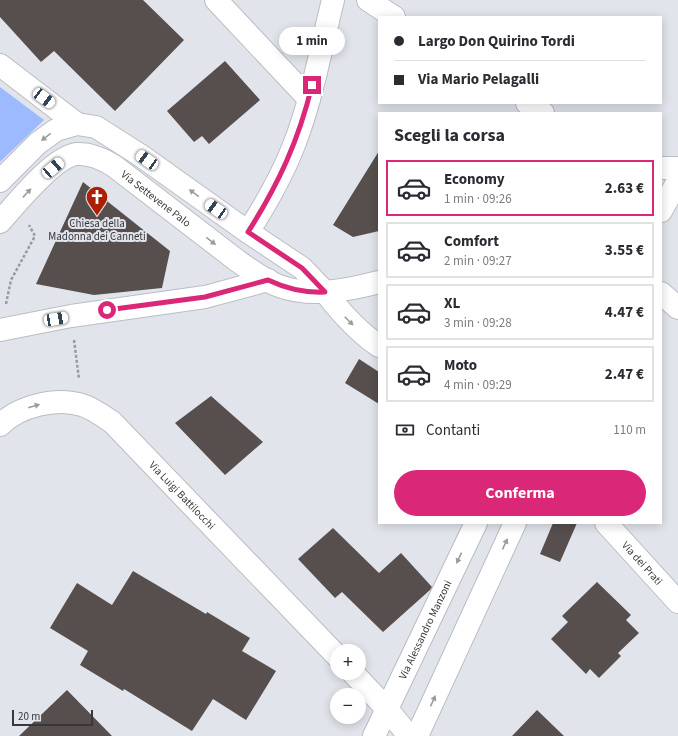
<!DOCTYPE html>
<html lang="it">
<meta charset="utf-8">
<style>
:root{--surface:#fff;--page:#f7f7f7;--text:#2b2b33;--muted:#7c7c81;--line:#e1e1e2;--accent:#db2777}
body{margin:0;font-family:"Source Sans 3",sans-serif;background:var(--page);color:var(--text);height:100vh;display:flex;flex-direction:column;font-size:15px;white-space:nowrap}
*{box-sizing:border-box;margin:0}
p{font-size:13px;color:var(--muted)}
.icon{flex:none;width:22px;height:22px;fill:none;stroke:currentColor;stroke-width:2;stroke-linecap:round;stroke-linejoin:round}
.map{position:relative;flex:1;overflow:hidden}
.sheet{position:absolute;left:378px;top:112px;width:284px;height:412px;display:flex;flex-direction:column;background:var(--surface);border-radius:0px;box-shadow:0 2px 10px #0003}
.sheet>*{flex:none}
.hud{position:absolute;left:378px;top:16px;width:284px;height:88px;border-radius:0px;box-shadow:0 2px 10px #0003;display:grid;align-content:center;height:88px;padding:0 16px;background:var(--surface)}
.fabs{position:absolute;left:330px;top:644px;display:grid;gap:8px}
.fabs a{display:grid;place-items:center;width:36px;height:36px;border-radius:50%;background:var(--surface);box-shadow:0 2px 10px #0003;font-size:20px}
.scale{position:absolute;left:12px;bottom:10px;width:81px;box-sizing:border-box;padding-left:4px;border:2px solid #37383a;border-top:0;font-size:11px;line-height:14px;white-space:nowrap;color:#37383a;-webkit-text-stroke:3px #e1e4eb;paint-order:stroke}
.end{position:absolute;width:18px;height:18px;margin:-9px;border:5px solid #db2777;background:#fff;box-shadow:0 0 0 2px #fff}
.from{border-radius:50%}
.bubble{position:absolute;height:28px;border-radius:14px;background:var(--surface);box-shadow:0 2px 10px #0003;font-size:13px;font-weight:700;line-height:28px;text-align:center}
.car{position:absolute;width:12px;height:24px;margin:-12px -6px;border-radius:5px;box-shadow:0 0 3px 1px #0007;background:linear-gradient(#fff 24%,#345 0 40%,#fff 0 76%,#345 0 86%,#fff 0)}
.hud b{display:flex;align-items:center;gap:14px;height:38px;font-size:15px}
.hud b+b{border-top:1px solid var(--line)}
.hud i{width:10px;height:10px;background:var(--text)}
ul{padding:0;list-style:none}
li{display:flex;align-items:center;gap:12px;height:56px;margin:0 8px 6px;padding:0 8px;border:2px solid var(--line);border-radius:0px}
li div{flex:1}
li b{display:block;font-size:15px}
li em{font-style:normal;font-weight:700}
li.current{border-color:var(--accent)}
li>.icon{width:36px;height:36px;stroke-width:1.5}
h2{padding:0 16px;font-size:18px;line-height:48px}
.pay{display:flex;align-items:center;gap:10px;height:44px;padding:0 16px;font-size:15px}
.pay p{margin-inline-start:auto}
.cta{display:flex;gap:8px;margin-top:auto;padding:8px 16px}
.cta a{flex:1;height:46px;border-radius:24px;background:var(--accent);color:#fff;font-size:16px;font-weight:700;line-height:46px;text-align:center}
.map>svg:first-child{display:block}
.green{fill:#9db9ff}
.building{fill:#564f4d}
.lines{fill:none;stroke-linecap:round;stroke-linejoin:round}
.street-casing{stroke:#babdc4;stroke-width:24}
.secondary-casing{stroke:#babdc4;stroke-width:24}
.path{stroke:#999ba0;stroke-width:2.5;stroke-dasharray:3 2;stroke-linecap:butt}
.street{stroke:#fff;stroke-width:22}
.secondary{stroke:#fff;stroke-width:22}
.oneway{fill:#9b9c9c}
.route{stroke:#db2777;stroke-width:5}
.labels{text-anchor:middle;dominant-baseline:central;stroke-width:4;stroke-linejoin:round;paint-order:stroke}
.street-label{font-size:11px;fill:#37383a;stroke:#e1e4eb}
.poi-label{font-size:11px;fill:#37383a;stroke:#e1e4eb}
</style>
<div class="map">
<svg width="678" height="736" viewBox="0 0 678 736">
<rect width="100%" height="100%" fill="#e1e4eb"/>
<path class="green" d="M0,87L44,120L0,162Z"/>
<path class="building" d="M0,0H143L184,40L115,111L54,51L41,62L0,17Z
M225,61L260,100L209,144L202,136L194,142L167,111Z
M379,151V231L353,237L333,225Z
M83,182L170,251L162,288L94,295L36,284Z
M359,359L379,372V404L345,383Z
M211,396L263,442L225,475L175,423Z
M553,523H577L560,562L540,554Z
M333,528L379,573L401,553L432,587L430,590L383,632L342,592L335,598L298,559Z
M133,571L206,614L207,612L250,638L242,651L276,671L246,720L213,699L192,731L124,689L123,691L80,665L88,651L50,628L77,583L112,605Z
M597,582L631,615L626,620L639,633L618,653L621,656L599,678L590,669L586,674L551,639L568,622L562,616Z
M67,690L112,736H19Z
M537,710L564,736H512Z"/>
<g class="lines">
<g class="street-casing">
<g id="street">
<path d="M216,0L309,99"/>
<path d="M368,0L394,17"/>
<path d="M0,65L77,124"/>
<path d="M527,103L543,113"/>
<path d="M661,168H676"/>
<path d="M248,232C266,204 282,176 294,145C312,99 321,48 333,0"/>
<path d="M325,292C341,313 357,331 379,346"/>
<path d="M661,293L678,308"/>
<path d="M0,330L71,316L205,297L268,280"/>
<path id="s1" d="M0,425C19,406 56,397 82,405C92,408 103,416 112,422L337,656"/>
<path id="s2" d="M606,523L678,602"/>
<path d="M353,673L387,709L409,736"/>
</g>
</g>
<g class="secondary-casing">
<g id="secondary">
<path d="M0,181L38,143L56,130L77,124L96,127L140,155L248,232L302,268L325,292"/>
<path d="M661,211L678,181"/>
<path id="s3" d="M0,222C16,204 54,156 77,154C91,153 103,159 114,166L235,259C249,269 263,280 279,286C312,298 347,290 379,282"/>
<path id="s4" d="M374,736L476,523"/>
<path d="M417,736L515,523"/>
</g>
</g>
<path class="path" d="M6,304L11,280L35,236L29,225
M74,340L79,379"/>
<use href="#street" class="street"/>
<use href="#secondary" class="secondary"/>
</g>
<defs><path id="oneway-solid" d="M-6-.8H1V-3.2L6.5 0L1 3.2V.8H-6Z"/></defs>
<g class="oneway">
<use href="#oneway-solid" transform="translate(46 137) rotate(142)"/>
<use href="#oneway-solid" transform="translate(27 193) rotate(-47)"/>
<use href="#oneway-solid" transform="translate(194 193) rotate(-144)"/>
<use href="#oneway-solid" transform="translate(211 241) rotate(38)"/>
<use href="#oneway-solid" transform="translate(349 321) rotate(45)"/>
<use href="#oneway-solid" transform="translate(34 406) rotate(-16)"/>
<use href="#oneway-solid" transform="translate(505 544) rotate(-65)"/>
<use href="#oneway-solid" transform="translate(459 558) rotate(115)"/>
<use href="#oneway-solid" transform="translate(433 701) rotate(-65)"/>
</g>
<g class="lines">
<path class="route" d="M107,310L205,297L268,280C287,289 304,293 325,292L302,268L248,232C278,185 299,140 312,85"/>
</g>
<defs>
<g id="church-pin" transform="scale(1.15)"><path d="M0 17L-7.5 6A9.5 9.5 0 1 1 7.5 6Z" fill="#ad1f04" stroke="#e1e4eb"/><path d="M-1.2-6h2.4v3.5h3.3v2.4h-3.3V6h-2.4V-.1h-3.3v-2.4h3.3Z" fill="#fff"/></g>
</defs>
<g fill-rule="evenodd">
<use href="#church-pin" x="97" y="197"/>
</g>
<g class="labels">
<g class="street-label">
<text stroke="none"><textPath href="#s3" startOffset="197">Via Settevene Palo</textPath></text>
<text stroke="none"><textPath href="#s1" startOffset="224">Via Luigi Battilocchi</textPath></text>
<text stroke="none"><textPath href="#s2" startOffset="54">Via dei Prati</textPath></text>
<text stroke="none"><textPath href="#s4" startOffset="118">Via Alessandro Manzoni</textPath></text>
</g>
<g class="poi-label">
<text x="97" y="223">Chiesa della<tspan x="97" dy="13">Madonna dei Canneti</tspan></text>
</g>
</g>
</svg>
<div class="fabs">
<a>+</a>
<a>−</a>
</div>
<div class="scale">20 m</div>
<i class="end from" style="left:107px;top:310px"></i>
<i class="end" style="left:312px;top:85px"></i>
<div class="bubble" style="left:279px;top:27px;width:66px">1 min</div>
<i class="car" style="left:44px;top:98px;rotate:127deg"></i>
<i class="car" style="left:147px;top:160px;rotate:305deg"></i>
<i class="car" style="left:53px;top:168px;rotate:49deg"></i>
<i class="car" style="left:216px;top:209px;rotate:305deg"></i>
<i class="car" style="left:56px;top:319px;rotate:80deg"></i>
<div class="hud">
<b><i class="from"></i>Largo Don Quirino Tordi</b>
<b><i></i>Via Mario Pelagalli</b>
</div>
<section class="sheet">
<h2>Scegli la corsa</h2>
<ul>
<li class="current"><svg class="icon" aria-label="car" viewBox="0 0 24 24"><path d="M5 17H2v-5l4-1 3-4h7l3 4 3 1v5h-3M9 17h6M6 11h13"/><circle cx="7" cy="17" r="2"/><circle cx="17" cy="17" r="2"/></svg><div><b>Economy</b><p>1 min · 09:26</p></div><em>2.63 €</em></li>
<li><svg class="icon" aria-label="car" viewBox="0 0 24 24"><path d="M5 17H2v-5l4-1 3-4h7l3 4 3 1v5h-3M9 17h6M6 11h13"/><circle cx="7" cy="17" r="2"/><circle cx="17" cy="17" r="2"/></svg><div><b>Comfort</b><p>2 min · 09:27</p></div><em>3.55 €</em></li>
<li><svg class="icon" aria-label="car" viewBox="0 0 24 24"><path d="M5 17H2v-5l4-1 3-4h7l3 4 3 1v5h-3M9 17h6M6 11h13"/><circle cx="7" cy="17" r="2"/><circle cx="17" cy="17" r="2"/></svg><div><b>XL</b><p>3 min · 09:28</p></div><em>4.47 €</em></li>
<li><svg class="icon" aria-label="car" viewBox="0 0 24 24"><path d="M5 17H2v-5l4-1 3-4h7l3 4 3 1v5h-3M9 17h6M6 11h13"/><circle cx="7" cy="17" r="2"/><circle cx="17" cy="17" r="2"/></svg><div><b>Moto</b><p>4 min · 09:29</p></div><em>2.47 €</em></li>
</ul>
<div class="pay"><svg class="icon" aria-label="cash" viewBox="0 0 24 24"><path d="M3 7h18v10H3z"/><circle cx="12" cy="12" r="2"/></svg>Contanti<p>110 m</p></div>
<div class="cta"><a>Conferma</a></div>
</section>
</div>
